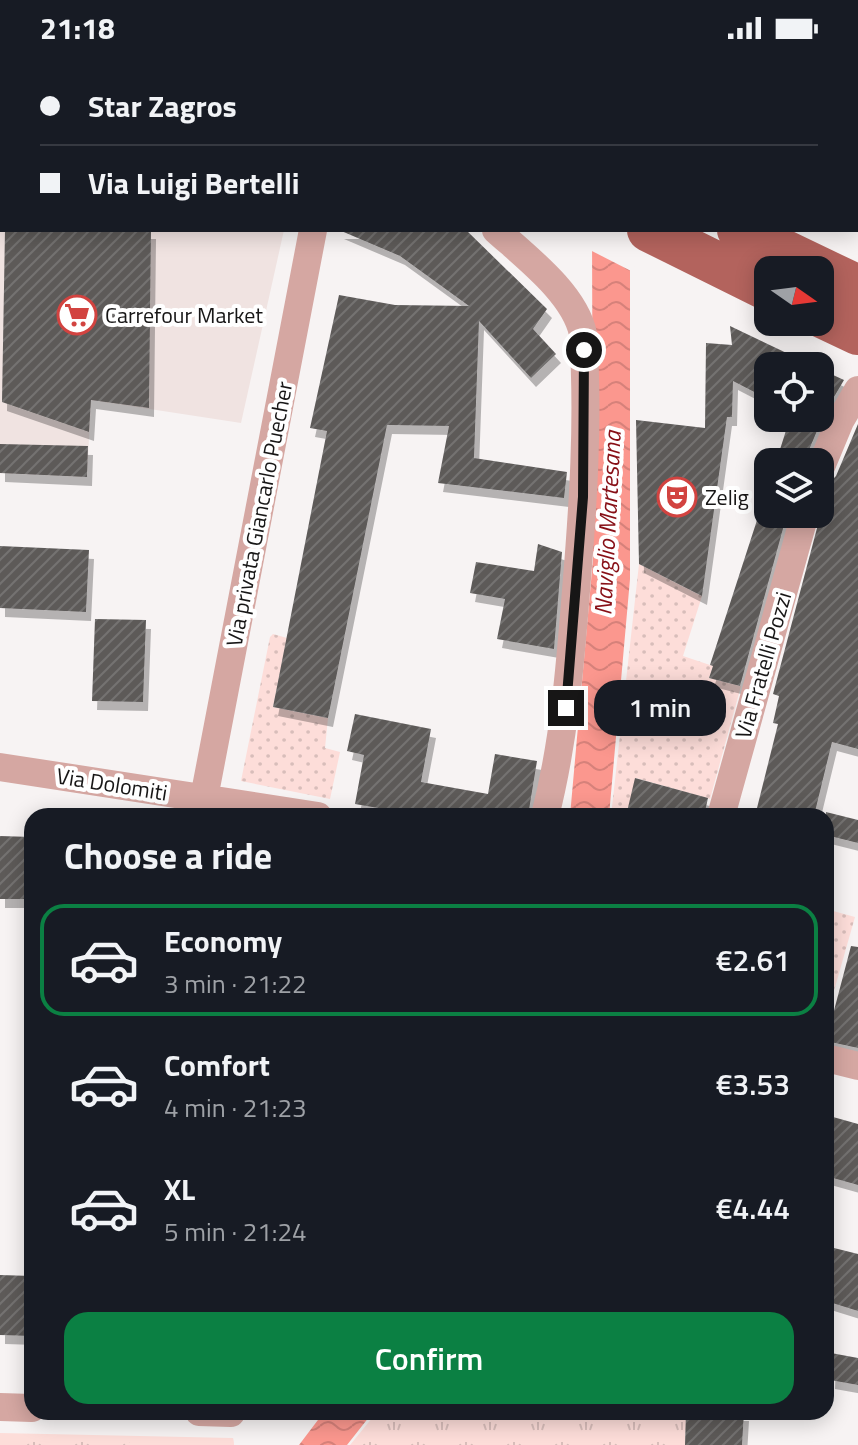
<!DOCTYPE html>
<meta charset="utf-8">
<style>
:root{--surface:#171b24;--page:#242831;--text:#f1f3f6;--muted:#9ea1a6;--line:#363941;--accent:#0b8043}
body{margin:0;font-family:"Titillium Web",sans-serif;background:var(--page);color:var(--text);height:100vh;display:flex;flex-direction:column;font-size:30px;white-space:nowrap}
*{box-sizing:border-box;margin:0}
p{font-size:26px;color:var(--muted)}
.icon{flex:none;width:44px;height:44px;fill:none;stroke:currentColor;stroke-width:2;stroke-linecap:round;stroke-linejoin:round}
.map{position:relative;flex:1;overflow:hidden}
.panel{position:absolute;left:24px;top:752px;width:810px;height:612px;display:flex;flex-direction:column;background:var(--surface);border-radius:24px;box-shadow:0 4px 20px #0003}
.panel>*{flex:none}
.banner{position:absolute;left:0px;top:0px;width:858px;height:176px;box-shadow:0 4px 20px #0003;display:grid;align-content:center;height:176px;padding:0 40px;background:var(--surface)}
.needle{width:52px;rotate:104deg}
.tools{position:absolute;left:754px;top:200px;display:grid;gap:16px}
.tools a{display:grid;place-items:center;width:80px;height:80px;border-radius:16px;background:var(--surface);box-shadow:0 4px 20px #0003;font-size:40px}
.end{position:absolute;width:36px;height:36px;margin:-18px;border:10px solid #171616;background:#fff;box-shadow:0 0 0 4px #fff}
.from{border-radius:50%}
.bubble{position:absolute;height:56px;border-radius:24px;background:var(--surface);box-shadow:0 4px 20px #0003;font-size:26px;font-weight:600;line-height:56px;text-align:center}
.banner b{display:flex;align-items:center;gap:28px;height:76px;font-size:30px}
.banner b+b{border-top:2px solid var(--line)}
.banner i{width:20px;height:20px;background:var(--text)}
ul{padding:0;list-style:none}
li{display:flex;align-items:center;gap:24px;height:112px;margin:0 16px 12px;padding:0 24px;border:4px solid transparent;border-radius:24px}
li div{flex:1}
li b{display:block;font-size:30px}
li em{font-style:normal;font-weight:600}
li.active{border-color:var(--accent)}
li>.icon{width:72px;height:72px;stroke-width:1.5}
h2{padding:0 40px;font-size:36px;line-height:96px}
.action{display:flex;gap:16px;margin-top:auto;padding:16px 40px}
.action a{flex:1;height:92px;border-radius:24px;background:var(--accent);color:#fff;font-size:32px;font-weight:600;line-height:92px;text-align:center}
.status{display:flex;justify-content:space-between;align-items:center;height:56px;padding:0 40px;background:var(--surface);direction:ltr}
.status svg{height:22px;fill:currentColor}
.map>svg:first-child{display:block}
.built{fill:#f0e3e1}
.grass{fill:url(#grass-tufts)}
.forest{fill:url(#forest-crowns)}
.garden{fill:url(#garden-dots)}
.water{fill:url(#water-waves)}
.pier{fill:#f7f3f3}
.building{fill:url(#building-hatch);filter:url(#shadow)}
.lines{fill:none;stroke-linecap:round;stroke-linejoin:round}
.street{stroke:#d5a7a2;stroke-width:28}
.primary{stroke:#b3635d;stroke-width:44}
.route{stroke:#171616;stroke-width:10}
.labels{text-anchor:middle;dominant-baseline:central;stroke-width:8;stroke-linejoin:round;paint-order:stroke}
.poi-label{font-size:22px;fill:#171616;stroke:#fff;text-anchor:start}
.street-label{font-size:22px;fill:#171616;stroke:#fff}
.water-label{font-size:24px;font-style:italic;fill:#870f16;stroke:#fff}
</style>
<div class="status"><b>21:18</b><svg viewBox="0 0 49 12"><path d="M0 12V9h3v3zM5 12V6h3v6zM10 12V3h3v9zM15 12V0h3v12zM26 1h20v11H26zM47 4h2v5h-2z"/></svg></div>
<div class="map">
<svg width="858" height="1389" viewBox="0 0 858 1389">
<defs>
<pattern id="grass-tufts" width="24" height="20" patternUnits="userSpaceOnUse" patternTransform="scale(2)"><rect width="24" height="20" fill="#fdddd9"/><path d="M3 7l-1-3M5 7V3M7 7l1-3M15 17l-1-3M17 17v-4M19 17l1-3" fill="none" stroke="#d8bdba"/></pattern>
<pattern id="forest-crowns" width="20" height="18" patternUnits="userSpaceOnUse" patternTransform="scale(2)"><rect width="20" height="18" fill="#fdddd9"/><path d="M2 6a3 3 0 1 1 6 0M12 15a3 3 0 1 1 6 0" fill="none" stroke="#d8bdba"/></pattern>
<pattern id="garden-dots" width="8" height="8" patternUnits="userSpaceOnUse" patternTransform="scale(2)"><rect width="8" height="8" fill="#fdddd9"/><path d="M2 2h.1M6 6h.1" fill="none" stroke="#d8bdba" stroke-width="1.8" stroke-linecap="round"/></pattern>
<pattern id="water-waves" width="16" height="10" patternUnits="userSpaceOnUse" patternTransform="scale(2)"><rect width="16" height="10" fill="#fb978e"/><path d="M0 5q4-4 8 0t8 0" fill="none" stroke="#d6817a"/></pattern>
<pattern id="building-hatch" width="6" height="6" patternUnits="userSpaceOnUse" patternTransform="scale(2)"><rect width="6" height="6" fill="#5d5a59"/><path d="M-1 1l2-2M0 6l6-6M5 7l2-2" fill="none" stroke="#747271"/></pattern>
<filter id="shadow"><feDropShadow dx="5" dy="9" stdDeviation="0" flood-color="#0004"/></filter>
</defs>
<rect width="100%" height="100%" fill="#f7f3f3"/>
<path class="built" d="M0,0L189,2H2V174H284L241,367L91,344L87,421L0,417Z"/>
<path class="grass" d="M377,1356H640V1363L686,1364L685,1389H350Z
M0,1377L233,1382L234,1389H0Z"/>
<path class="forest" d="M136,1382H233L234,1389H125Z"/>
<path class="garden" d="M639,508L702,540L683,600L713,610L709,622L741,630L710,743L636,722L626,760H611Z
M273,578L287,582L273,651L328,662L325,692L340,696L330,743L241,725L270,581Z
M826,853L855,861L826,963Z"/>
<path class="water" d="M592,174H630V523L609,760H570L593,503Z
M324,1356H373L347,1389H299Z"/>
<path class="pier" d="M588,174H634L635,217L588,193Z"/>
<path class="building" d="M5,174H151L149,352L91,344L89,376L2,346Z
M339,174H466L547,253L533,273L556,298L531,322L479,265L474,402L567,416L564,442L438,427L449,370L387,369L328,662L273,651L327,375L310,372L339,239L395,249L469,250L400,200Z
M730,270L814,310H768V343L733,325L732,361H727L702,540L639,508L636,364L705,372L706,287L732,289Z
M820,313L844,324L824,358L804,406H776L790,362H820Z
M858,368V693L832,686L814,760H755L778,668L773,667L779,640L773,638L829,427L836,420Z
M0,388L88,390L87,421L0,417Z
M759,458H787L740,630L709,622L713,610L710,609Z
M538,488L562,496L554,593L497,583L505,543L470,537L476,506L534,515Z
M0,490L89,494L86,556L0,552Z
M95,563L146,564L143,646L92,645Z
M355,658L431,673L421,726L488,738L495,698L537,705L528,760H424L355,748L364,699L347,695Z
M635,722L708,742L704,760H626Z
M826,756L858,764V787L826,779Z
M0,780L32,781V843H0Z
M851,890L858,891V992L826,985Z
M826,1059L858,1068V1129L826,1120Z
M826,1190L858,1198V1255L826,1245Z
M0,1219L32,1220V1280L0,1279Z
M831,1297L858,1302V1329L830,1324Z
M686,1356H744L742,1389H685Z"/>
<g class="lines">
<path class="street" d="M247,0L249,2
M486,0L491,2
M496,174C526,201 575,238 583,278C589,363 583,450 576,535C570,611 564,686 545,760
M820,413L840,365L858,334
M0,711L318,760
M204,742L313,174
M721,760L805,458
M826,1002L858,1010
M0,1351L32,1352
M199,1356L231,1357"/>
<path class="primary" d="M296,0L300,2
M380,0L385,2
M649,174L768,233
M739,174L858,231
M820,259L858,277"/>
</g>
<g class="lines">
<path class="route" d="M566,652L583,441L584,294"/>
</g>
<defs>
<g id="supermarket-ring" transform="scale(2)"><circle r="9.5" fill="#fff" stroke="#d24340" stroke-width="1.5"/><path d="M-6-5.5h2.5l.6 2H6L4.5 2H-2.5L-4.4-4H-6ZM-1.5 3.2a1.3 1.3 0 1 0 .1 0ZM3 3.2a1.3 1.3 0 1 0 .1 0Z" fill="#d24340"/></g>
<g id="theatre-ring" transform="scale(2)"><circle r="9.5" fill="#fff" stroke="#d24340" stroke-width="1.5"/><path d="M-5-5.5Q0-4 5-5.5V0Q5 5 0 6Q-5 5-5 0ZM-3.3-2.5H-1v1.5H-3.3ZM1-2.5H3.3v1.5H1ZM-2.8 1Q0 5.5 2.8 1Z" fill="#d24340"/></g>
</defs>
<g fill-rule="evenodd">
<use href="#supermarket-ring" x="77" y="259"/>
<use href="#theatre-ring" x="677" y="441"/>
</g>
<g class="labels">
<g class="poi-label">
<text x="105" y="259">Carrefour Market</text>
<text x="705" y="441">Zelig</text>
</g>
<g class="street-label">
<text transform="translate(259 458) rotate(-79)">Via privata Giancarlo Puecher</text>
<text transform="translate(763 609) rotate(-74)">Via Fratelli Pozzi</text>
<text transform="translate(112 728) rotate(9)">Via Dolomiti</text>
</g>
<g class="water-label">
<text transform="translate(607 467) rotate(-87)">Naviglio Martesana</text>
</g>
</g>
</svg>
<div class="tools">
<a><svg class="needle" viewBox="-14 -14 28 28"><path d="M0-13l5 13h-10z" fill="#e53935"/><path d="M0 13l5-13h-10z" fill="#9ea1a6"/></svg></a>
<a><svg class="icon" aria-label="locate" viewBox="0 0 24 24"><circle cx="12" cy="12" r="6"/><path d="M12 2v4M12 18v4M2 12h4M18 12h4"/></svg></a>
<a><svg class="icon" aria-label="layers" viewBox="0 0 24 24"><path d="M12 4l9 5-9 5-9-5zM3 14l9 5 9-5"/></svg></a>
</div>
<i class="end from" style="left:584px;top:294px"></i>
<i class="end" style="left:566px;top:652px"></i>
<div class="bubble" style="left:594px;top:624px;width:132px">1 min</div>
<div class="banner">
<b><i class="from"></i>Star Zagros</b>
<b><i></i>Via Luigi Bertelli</b>
</div>
<section class="panel">
<h2>Choose a ride</h2>
<ul>
<li class="active"><svg class="icon" aria-label="car" viewBox="0 0 24 24"><path d="M5 17H2v-5l4-1 3-4h7l3 4 3 1v5h-3M9 17h6M6 11h13"/><circle cx="7" cy="17" r="2"/><circle cx="17" cy="17" r="2"/></svg><div><b>Economy</b><p>3 min · 21:22</p></div><em>€2.61</em></li>
<li><svg class="icon" aria-label="car" viewBox="0 0 24 24"><path d="M5 17H2v-5l4-1 3-4h7l3 4 3 1v5h-3M9 17h6M6 11h13"/><circle cx="7" cy="17" r="2"/><circle cx="17" cy="17" r="2"/></svg><div><b>Comfort</b><p>4 min · 21:23</p></div><em>€3.53</em></li>
<li><svg class="icon" aria-label="car" viewBox="0 0 24 24"><path d="M5 17H2v-5l4-1 3-4h7l3 4 3 1v5h-3M9 17h6M6 11h13"/><circle cx="7" cy="17" r="2"/><circle cx="17" cy="17" r="2"/></svg><div><b>XL</b><p>5 min · 21:24</p></div><em>€4.44</em></li>
</ul>
<div class="action"><a>Confirm</a></div>
</section>
</div>
